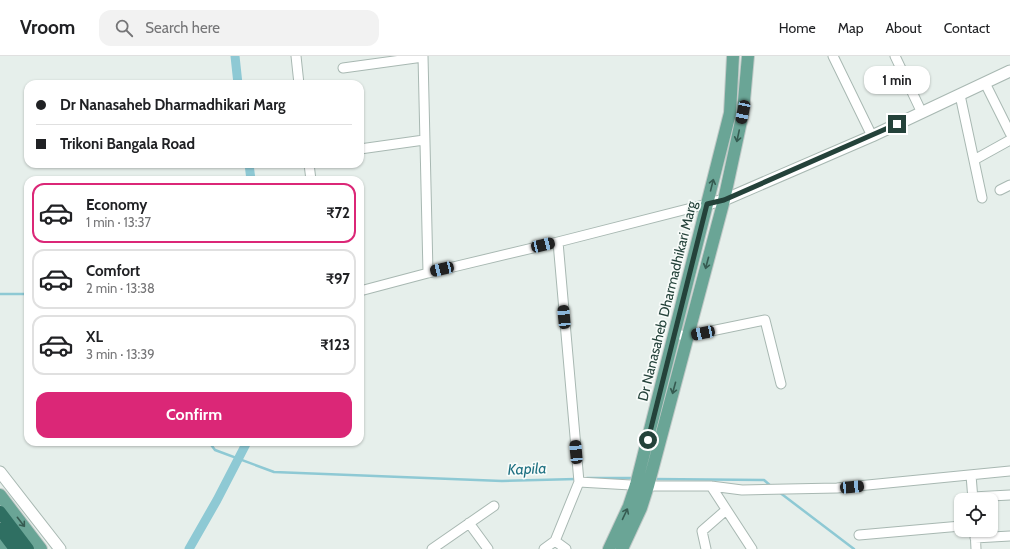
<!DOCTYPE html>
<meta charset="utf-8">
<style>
:root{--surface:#fff;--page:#f2f2f2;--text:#202124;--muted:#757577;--line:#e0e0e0;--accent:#db2777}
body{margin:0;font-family:Cabin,sans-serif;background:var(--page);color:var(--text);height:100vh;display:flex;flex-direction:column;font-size:15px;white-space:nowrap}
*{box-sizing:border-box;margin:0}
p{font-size:13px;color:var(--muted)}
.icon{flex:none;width:22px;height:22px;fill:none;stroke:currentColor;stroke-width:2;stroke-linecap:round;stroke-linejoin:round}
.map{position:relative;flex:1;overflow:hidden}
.side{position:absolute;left:24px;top:120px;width:340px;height:270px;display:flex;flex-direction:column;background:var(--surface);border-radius:12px;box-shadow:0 1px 3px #0004}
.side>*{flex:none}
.guide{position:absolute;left:24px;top:24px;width:340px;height:88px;border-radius:12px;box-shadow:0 1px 3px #0004;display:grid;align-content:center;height:88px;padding:0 12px;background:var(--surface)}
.controls{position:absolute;left:954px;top:437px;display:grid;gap:8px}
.controls a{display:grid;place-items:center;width:44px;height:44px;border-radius:8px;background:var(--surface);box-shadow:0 1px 3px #0004;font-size:20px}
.end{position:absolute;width:18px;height:18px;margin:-9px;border:5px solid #24423a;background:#fff;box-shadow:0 0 0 2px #fff}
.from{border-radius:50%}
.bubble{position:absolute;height:28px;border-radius:12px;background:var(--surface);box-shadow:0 1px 3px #0004;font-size:13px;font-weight:800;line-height:28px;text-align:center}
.car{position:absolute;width:12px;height:24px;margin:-12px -6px;border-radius:5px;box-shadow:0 0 3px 1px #0007;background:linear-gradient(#222 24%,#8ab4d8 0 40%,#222 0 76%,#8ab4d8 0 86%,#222 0)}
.guide b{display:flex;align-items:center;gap:14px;height:38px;font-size:15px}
.guide b+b{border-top:1px solid var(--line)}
.guide i{width:10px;height:10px;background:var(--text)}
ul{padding:7px 0 0;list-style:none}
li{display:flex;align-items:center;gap:12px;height:60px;margin:0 8px 6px;padding:0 4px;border:2px solid var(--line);border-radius:12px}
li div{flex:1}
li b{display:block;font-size:15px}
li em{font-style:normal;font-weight:800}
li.selected{border-color:var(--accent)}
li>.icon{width:36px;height:36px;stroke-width:1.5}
.action{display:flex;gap:8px;margin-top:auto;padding:8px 12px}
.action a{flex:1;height:46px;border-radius:12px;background:var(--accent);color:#fff;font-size:16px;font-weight:800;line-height:46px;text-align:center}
header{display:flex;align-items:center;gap:24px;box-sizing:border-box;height:56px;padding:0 20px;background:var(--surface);border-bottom:1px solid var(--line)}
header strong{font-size:19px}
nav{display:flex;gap:22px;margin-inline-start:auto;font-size:14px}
.search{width:280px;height:36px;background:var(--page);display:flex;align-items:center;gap:10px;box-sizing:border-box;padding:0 14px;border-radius:12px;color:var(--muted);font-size:15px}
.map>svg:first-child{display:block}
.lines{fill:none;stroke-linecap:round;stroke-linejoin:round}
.stream{stroke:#8ec9d4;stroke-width:2.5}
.canal{stroke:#8ec9d4;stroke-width:9}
.minor-casing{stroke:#a8b8b2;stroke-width:11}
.tertiary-casing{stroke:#a8b8b2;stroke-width:13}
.primary-casing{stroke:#c2cac8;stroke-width:14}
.motorway-casing{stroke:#c2cac8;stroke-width:14}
.minor{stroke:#fff;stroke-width:9}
.tertiary{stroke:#fff;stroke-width:11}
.primary{stroke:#6aa596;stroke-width:12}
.motorway{stroke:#2f6f62;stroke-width:12}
.oneway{stroke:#365b51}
.route{stroke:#24423a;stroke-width:5}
.labels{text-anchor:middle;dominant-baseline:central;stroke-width:3.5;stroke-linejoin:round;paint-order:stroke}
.street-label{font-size:14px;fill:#24423a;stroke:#f7fbf9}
.water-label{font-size:15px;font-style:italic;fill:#1c6f80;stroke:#f7fbf9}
</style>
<header>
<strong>Vroom</strong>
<div class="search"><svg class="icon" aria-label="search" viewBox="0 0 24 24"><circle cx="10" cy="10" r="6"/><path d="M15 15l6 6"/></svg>Search here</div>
<nav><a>Home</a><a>Map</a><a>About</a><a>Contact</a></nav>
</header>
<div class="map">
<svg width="1010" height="493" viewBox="0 0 1010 493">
<rect width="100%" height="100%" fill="#e6efeb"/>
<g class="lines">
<path class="stream" d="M0,238H28
M209,386L215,394L274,416L502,425L576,423
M587,422H634
M653,423L764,424L772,431
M779,436L854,493"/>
<path class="canal" d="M235,0L238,28
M249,108L251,124
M189,493L217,444L247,386"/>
<g class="minor-casing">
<path id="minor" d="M296,0L299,28
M423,0L428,217L558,186L707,148
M833,0L872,80
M895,0L922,57
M343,12L423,1
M985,27L1010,77
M960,39L982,142
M360,93L424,84
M974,104L1010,84
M309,108L311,124
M1000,134L1010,129
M360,235L428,217
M674,278L687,280L765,264L781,328
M971,419L973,444
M579,426L648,430H711L742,434L837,432L1010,415
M711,430L752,493
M972,441L1010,439
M469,467L488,493
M975,474L976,493
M859,479L961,470
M975,482L1010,480
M555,485L566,493
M432,493L494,450
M544,493L555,485L579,426L558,186
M706,493L702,475L726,454"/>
</g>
<g class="tertiary-casing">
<path id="tertiary" d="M707,148L724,144L872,80L1010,15
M0,416L60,493"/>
</g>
<g class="primary-casing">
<path id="primary" d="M0,439L41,493
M0,489L3,493
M609,493L629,450L636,429L730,57L733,0
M622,493L641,452L648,430L724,144L743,56L748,0"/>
</g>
<g class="motorway-casing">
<path id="motorway" d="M0,456L28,493
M0,473L15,493"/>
</g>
<use href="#minor" class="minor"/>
<use href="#tertiary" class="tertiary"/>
<use href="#primary" class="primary"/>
<use href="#motorway" class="motorway"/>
</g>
<defs><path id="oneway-shaft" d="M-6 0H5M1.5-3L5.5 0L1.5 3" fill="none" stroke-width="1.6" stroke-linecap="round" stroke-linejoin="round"/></defs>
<g class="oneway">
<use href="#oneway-shaft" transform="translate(738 80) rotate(102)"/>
<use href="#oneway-shaft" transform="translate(712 129) rotate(-76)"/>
<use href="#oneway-shaft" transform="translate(707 207) rotate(105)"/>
<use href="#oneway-shaft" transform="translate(674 332) rotate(105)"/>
<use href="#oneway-shaft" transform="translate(625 458) rotate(-65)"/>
<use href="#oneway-shaft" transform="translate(21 466) rotate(52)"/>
</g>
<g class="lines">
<path class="route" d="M648,384L707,148L724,144L897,68"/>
</g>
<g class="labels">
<g class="street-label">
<text transform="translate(667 245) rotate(-76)">Dr Nanasaheb Dharmadhikari Marg</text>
</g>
<g class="water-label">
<text transform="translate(527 413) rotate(-2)">Kapila</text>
</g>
</g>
</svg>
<div class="controls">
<a><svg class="icon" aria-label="locate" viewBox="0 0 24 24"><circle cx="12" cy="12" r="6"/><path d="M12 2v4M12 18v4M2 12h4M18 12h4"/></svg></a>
</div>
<i class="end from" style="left:648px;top:384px"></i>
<i class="end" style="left:897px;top:68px"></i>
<div class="bubble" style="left:864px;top:10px;width:66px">1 min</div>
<i class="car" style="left:743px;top:56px;rotate:192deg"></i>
<i class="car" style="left:543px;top:189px;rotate:77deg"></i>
<i class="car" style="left:442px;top:213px;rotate:257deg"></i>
<i class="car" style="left:564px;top:261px;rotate:355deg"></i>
<i class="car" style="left:703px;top:277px;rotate:258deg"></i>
<i class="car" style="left:576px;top:396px;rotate:355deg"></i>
<i class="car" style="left:852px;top:431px;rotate:85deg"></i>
<div class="guide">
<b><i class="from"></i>Dr Nanasaheb Dharmadhikari Marg</b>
<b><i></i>Trikoni Bangala Road</b>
</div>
<section class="side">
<ul>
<li class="selected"><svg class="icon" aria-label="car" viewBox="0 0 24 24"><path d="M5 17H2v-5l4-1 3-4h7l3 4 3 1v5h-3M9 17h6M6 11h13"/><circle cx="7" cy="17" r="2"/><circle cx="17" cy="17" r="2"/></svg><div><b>Economy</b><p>1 min · 13:37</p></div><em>₹72</em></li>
<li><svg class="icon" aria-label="car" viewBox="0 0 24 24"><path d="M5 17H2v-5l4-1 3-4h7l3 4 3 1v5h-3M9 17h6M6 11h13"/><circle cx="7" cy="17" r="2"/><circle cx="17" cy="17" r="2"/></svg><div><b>Comfort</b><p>2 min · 13:38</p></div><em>₹97</em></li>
<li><svg class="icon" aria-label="car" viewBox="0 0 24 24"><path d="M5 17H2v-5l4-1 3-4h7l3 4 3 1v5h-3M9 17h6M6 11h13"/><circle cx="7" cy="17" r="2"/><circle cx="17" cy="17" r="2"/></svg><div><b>XL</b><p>3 min · 13:39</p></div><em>₹123</em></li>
</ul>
<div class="action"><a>Confirm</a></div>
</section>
</div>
